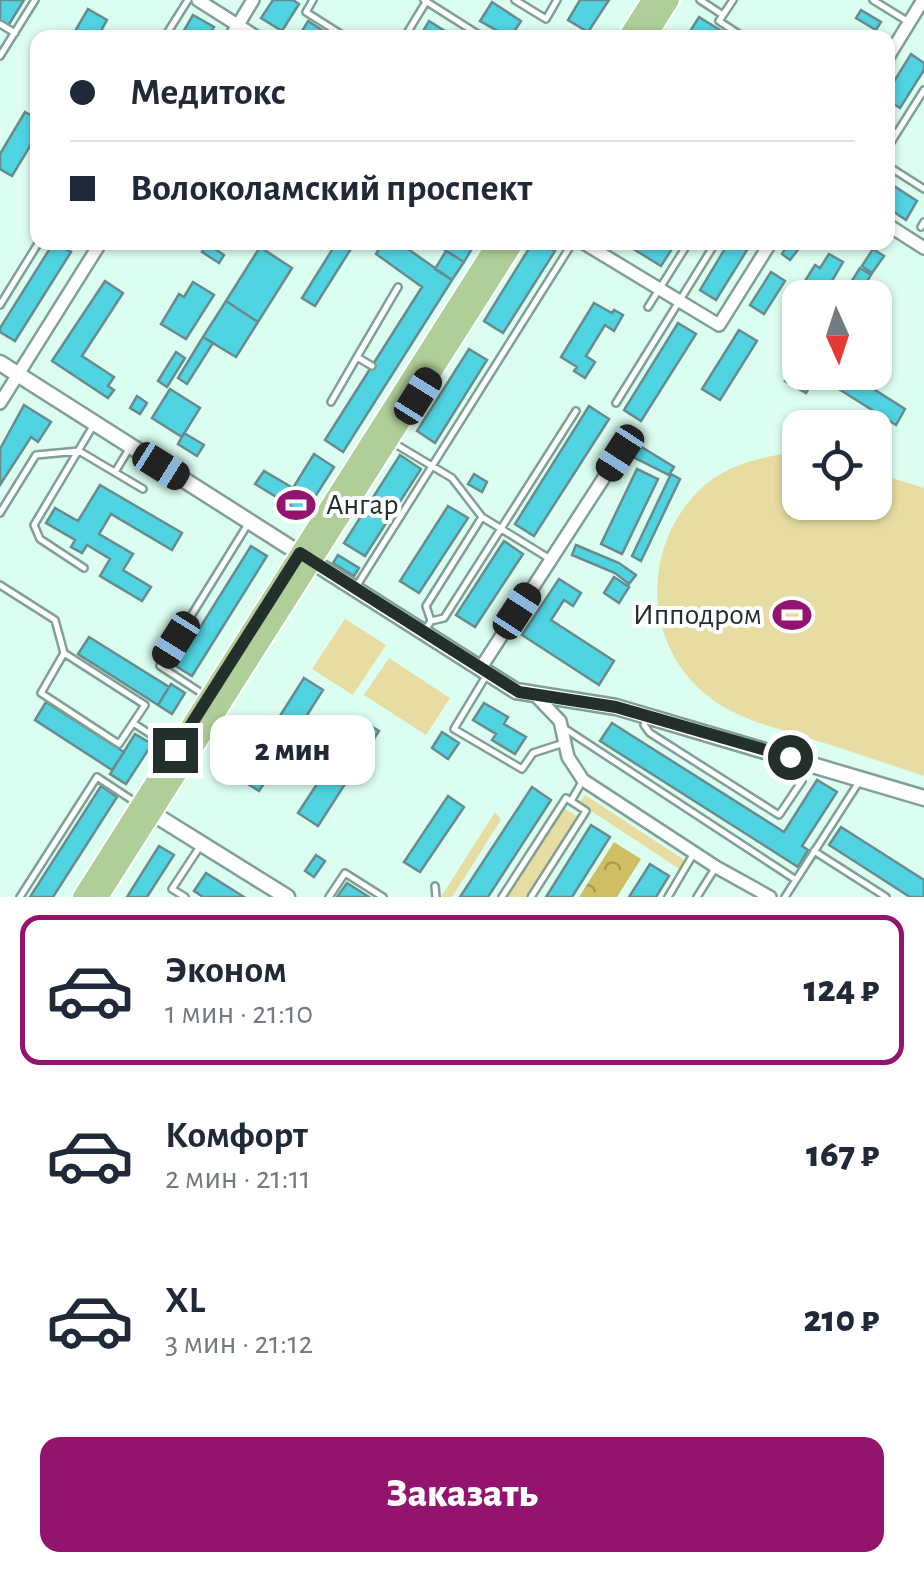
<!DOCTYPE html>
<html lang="ru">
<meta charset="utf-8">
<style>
:root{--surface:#fff;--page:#f2f2f3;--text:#1f2937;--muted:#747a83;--line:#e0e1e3;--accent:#93136e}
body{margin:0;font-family:"Alegreya Sans",sans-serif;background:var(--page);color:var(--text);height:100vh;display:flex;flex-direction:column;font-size:38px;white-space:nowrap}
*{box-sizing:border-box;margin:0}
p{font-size:32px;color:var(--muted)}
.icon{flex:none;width:55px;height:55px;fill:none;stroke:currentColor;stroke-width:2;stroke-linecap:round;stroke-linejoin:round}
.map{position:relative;height:897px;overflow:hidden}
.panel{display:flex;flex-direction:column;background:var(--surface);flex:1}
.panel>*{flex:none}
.top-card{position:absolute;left:30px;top:30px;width:865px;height:220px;border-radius:20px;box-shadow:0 2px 8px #0004;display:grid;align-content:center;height:220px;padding:0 40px;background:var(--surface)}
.needle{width:65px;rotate:177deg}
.buttons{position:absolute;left:782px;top:280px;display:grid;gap:20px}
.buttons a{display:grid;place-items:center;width:110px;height:110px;border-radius:20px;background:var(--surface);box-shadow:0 2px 8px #0004;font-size:50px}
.end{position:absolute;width:45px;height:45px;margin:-22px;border:12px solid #222f2a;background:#fff;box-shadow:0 0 0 5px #fff}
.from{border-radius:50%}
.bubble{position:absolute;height:70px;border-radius:20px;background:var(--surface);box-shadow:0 2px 8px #0004;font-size:32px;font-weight:800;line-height:70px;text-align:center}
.car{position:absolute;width:30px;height:60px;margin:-30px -15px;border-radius:12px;box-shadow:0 0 8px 2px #0007;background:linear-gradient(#222 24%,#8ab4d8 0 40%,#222 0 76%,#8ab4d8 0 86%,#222 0)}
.top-card b{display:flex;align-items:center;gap:35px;height:95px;font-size:38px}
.top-card b+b{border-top:2px solid var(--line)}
.top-card i{width:25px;height:25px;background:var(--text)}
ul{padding:18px 0 0;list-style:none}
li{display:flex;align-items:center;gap:30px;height:150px;margin:0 20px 15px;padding:0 20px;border:5px solid transparent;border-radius:20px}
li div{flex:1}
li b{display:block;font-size:38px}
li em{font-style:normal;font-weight:800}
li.current{border-color:var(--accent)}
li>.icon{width:90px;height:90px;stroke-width:1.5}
.button{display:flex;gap:20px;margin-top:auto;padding:20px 40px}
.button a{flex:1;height:115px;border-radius:20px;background:var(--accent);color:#fff;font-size:40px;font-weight:800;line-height:115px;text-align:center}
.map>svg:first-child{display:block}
.grass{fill:#e7dda2}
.forest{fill:url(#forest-crowns)}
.building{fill:#50d4e1;stroke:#678b8e;stroke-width:2.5}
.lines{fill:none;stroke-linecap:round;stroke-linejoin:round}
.service-casing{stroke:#80a093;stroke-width:10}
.minor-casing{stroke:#80a093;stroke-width:16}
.tertiary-casing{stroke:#80a093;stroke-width:19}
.primary-casing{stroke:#fff;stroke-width:22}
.service{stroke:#fff;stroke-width:5}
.minor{stroke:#fff;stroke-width:11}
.tertiary{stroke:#fff;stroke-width:14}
.primary{stroke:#afce98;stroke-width:18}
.route{stroke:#222f2a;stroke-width:12}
.labels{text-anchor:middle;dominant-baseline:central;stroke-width:8;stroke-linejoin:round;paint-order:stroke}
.poi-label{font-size:30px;fill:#222f2a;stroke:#fff;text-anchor:start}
</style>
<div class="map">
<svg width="924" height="897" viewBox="0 0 924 897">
<defs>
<pattern id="forest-crowns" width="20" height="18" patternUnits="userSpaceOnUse" patternTransform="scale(2.5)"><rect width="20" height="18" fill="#cfbe62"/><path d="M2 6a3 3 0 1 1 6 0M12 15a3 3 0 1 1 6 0" fill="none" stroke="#a89b51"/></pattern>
</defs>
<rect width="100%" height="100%" fill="#dcfef0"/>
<path class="grass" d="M782,454H800V502H875V473L924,488V776C885,763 847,750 808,738C772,727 733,718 704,693C640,638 643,539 705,485C727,466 754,459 782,454Z
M345,619L386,645L353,695L312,669Z
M389,658L450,698L426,735L364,695Z
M585,795L686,861L681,870L579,803Z
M563,808L577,816L525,897H506Z
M495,812L501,820L452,897H441Z"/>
<path class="forest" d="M614,842L641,859L617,897H579Z"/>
<path class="building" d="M0,0H24L8,26L0,21Z
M273,0H293L299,4L282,31L261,18Z
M580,0H609L588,32L568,20Z
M492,2L521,21L510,38L480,21Z
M88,9L107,20L97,38H71Z
M861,10L881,22L876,30L856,18Z
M193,15L214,27L207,38H186L188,35L183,32Z
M699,17L723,32L720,38H686Z
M308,21L334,38H298Z
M429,21L448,33L445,38H419Z
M911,54L924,63V70L900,108L888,100V91Z
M25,112L38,119V133L12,176L0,169V154Z
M891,184L917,201L906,220L888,208V190Z
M54,242L71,252L15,341L0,332V328Z
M337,242L354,244L315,306L302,298Z
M383,242H398L452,280L343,452L325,440L422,287L376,254Z
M450,242H476L464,262L445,250Z
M533,242H542L555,251L503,333L484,321Z
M622,242H661L672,249L661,266Z
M729,242H752L716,300L700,290Z
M789,242H804L790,260L782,254Z
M208,244L224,255L219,263L202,252Z
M260,247L292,268L258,322L226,301Z
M873,249L884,256L872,273L862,266Z
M446,251L464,262L452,280L435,269Z
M829,254L843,262L822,298H803L797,294L815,265L820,268Z
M860,268L871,275L857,298H841Z
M771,272L785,281L764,314L750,305Z
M105,281L123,293L82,356L114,377L108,386L114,390L108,398L52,361Z
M193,282L214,295L186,339L161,324L179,294L184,297Z
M226,301L258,322L236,357L203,337Z
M594,303L612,313L614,310L623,315L614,331L605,325L586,356L595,362L585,378L574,371L577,367L561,357Z
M678,323L696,334L641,421L624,410Z
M739,330L757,341L720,400L702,389Z
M203,337L213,343L187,384L178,378Z
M469,349L487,360L435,443L417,431Z
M176,352L185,358L167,387L158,381Z
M800,356V372H818L806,393L785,381Z
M832,372H855L853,376L905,409L896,425L826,381Z
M170,389L200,408L182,437L152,418Z
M137,396L147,403L140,414L130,408Z
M24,405L51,422L38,442L31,437L0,485V449Z
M589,406L609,419L534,536L515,524Z
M184,433L204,445L197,456L178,444Z
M640,446L674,467L669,475L633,457Z
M314,454L334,467L304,514L255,484L264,471L293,488Z
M400,455L421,469L365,556L344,543Z
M637,469L658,479L622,554L601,544Z
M474,474L487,482L482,492L468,484Z
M671,474L680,479L641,561L632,556Z
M100,485L182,533L172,550L111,514L99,534L133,554L123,570L151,587L142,601L100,576L110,559L87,545L82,553L71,547L75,540L46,523L55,508L78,521Z
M448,506L468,518L419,593L400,581Z
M504,541L523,554L475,627L456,615Z
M576,545L619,563L636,575L629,584L615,573L572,555Z
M251,546L267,556L192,676L176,666Z
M338,555L359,568L354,576L333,563Z
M614,577L629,587L619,603L604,593Z
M559,579L581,593L573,606L564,600L551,620L614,661L599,685L522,635Z
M89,637L169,687L158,705L78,654Z
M304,678L323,690L297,731L335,756L359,719L379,731L318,826L298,813L323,775L285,751L259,791L240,779Z
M171,684L185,693L172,714L158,705Z
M46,702L124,752L112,770L35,720Z
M484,703L508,717L504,724L526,737L515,754L492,740L496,734L473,720Z
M612,723L784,832L817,780L837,792L802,846L808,850L798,867L600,741Z
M442,732L459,743L448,759L432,748Z
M135,734L152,744L126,784L110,774Z
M101,786L117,797L53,897H30Z
M532,787L551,800L488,897H460Z
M448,796L464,807L420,872L404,862Z
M591,825L610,837L572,897H546Z
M841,827L924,880V897H910L829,845Z
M159,846L174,855L147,897H127Z
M316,855L325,861L314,877L305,871Z
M650,864L669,876L656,897H629Z
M206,873L244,897H203L194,891Z
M347,883L369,897H337Z"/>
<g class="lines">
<g class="service-casing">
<path id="service" d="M313,0L306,12L347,38
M424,0L484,38
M515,0L546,19L557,0
M700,0L723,15L719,21L745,38
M873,0L907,21
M723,15L733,0
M0,24L15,33
M164,38L188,0
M404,38L426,2
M573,38H575
M0,56L35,0
M888,128L896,134
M888,147L924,90
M888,166L924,189
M921,227L924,222
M429,242L430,244
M0,305L39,242
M648,307L687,245L683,242
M357,357L398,287
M331,402L357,357L372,366
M616,403L716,242
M392,442L452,478L482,517L550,559
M115,472L129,449
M0,513L36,455L79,451L143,489
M84,568L40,539L34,525L93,426
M0,585L55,620L64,653L41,693L119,744L145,705L64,653
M356,587L573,242
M431,621L426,606L482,517
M425,630L431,621L444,618L576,411
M486,676L454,729L522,769L533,753L564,743
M203,694L160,666L248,524
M646,717L644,725L650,733L779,815L802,781
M133,723L172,748
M564,728L796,880
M571,801L582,782
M814,851L886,897
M435,886L436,897
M20,897L97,777L135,802
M185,897L172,889L201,845
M329,897L345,873L383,897
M502,897L566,798L586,811L531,897
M668,897L694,853
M697,897L714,870
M785,897L859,782"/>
</g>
<g class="minor-casing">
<path id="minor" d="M198,0L258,38
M230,38L253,0
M888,57L923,0
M888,225L924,248
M582,242L719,325L771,242
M0,403L101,242
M480,669L620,453
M536,696L560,721L568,757L583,780L716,867L770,897"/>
</g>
<g class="tertiary-casing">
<path id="tertiary" d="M0,363L516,691L616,707L924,798
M152,813L287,897"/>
</g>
<g class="primary-casing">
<path id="primary" d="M627,38L651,0
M646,38L670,0
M82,897L497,242
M99,897L515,242"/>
</g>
<use href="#service" class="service"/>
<use href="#minor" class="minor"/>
<use href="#tertiary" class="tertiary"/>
<use href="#primary" class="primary"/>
</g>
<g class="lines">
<path class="route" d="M175,750L300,553L519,692L616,707L790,757"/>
</g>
<defs>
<g id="stadium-bare" transform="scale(3)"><path d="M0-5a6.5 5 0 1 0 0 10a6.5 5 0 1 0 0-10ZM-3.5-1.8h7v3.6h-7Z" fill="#93136e" stroke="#fff" stroke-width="2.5" paint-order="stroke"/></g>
</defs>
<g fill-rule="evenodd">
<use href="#stadium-bare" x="296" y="505"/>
<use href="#stadium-bare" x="792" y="615"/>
</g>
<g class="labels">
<g class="poi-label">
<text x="326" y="505">Ангар</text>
<text x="762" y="615" text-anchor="end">Ипподром</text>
</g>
</g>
</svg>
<div class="buttons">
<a><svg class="needle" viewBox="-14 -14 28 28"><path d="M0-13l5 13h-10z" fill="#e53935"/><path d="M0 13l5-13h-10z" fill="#747a83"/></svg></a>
<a><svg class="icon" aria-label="locate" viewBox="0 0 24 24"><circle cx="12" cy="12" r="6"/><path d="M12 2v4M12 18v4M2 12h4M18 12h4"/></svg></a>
</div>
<i class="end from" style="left:790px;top:757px"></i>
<i class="end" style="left:175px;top:750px"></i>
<div class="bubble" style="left:210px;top:715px;width:165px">2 мин</div>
<i class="car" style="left:418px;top:396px;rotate:32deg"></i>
<i class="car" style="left:620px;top:453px;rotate:213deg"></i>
<i class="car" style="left:161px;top:466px;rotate:122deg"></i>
<i class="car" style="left:517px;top:611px;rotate:33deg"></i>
<i class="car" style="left:176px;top:640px;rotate:212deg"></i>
<div class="top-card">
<b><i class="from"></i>Медитокс</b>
<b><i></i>Волоколамский проспект</b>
</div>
</div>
<section class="panel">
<ul>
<li class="current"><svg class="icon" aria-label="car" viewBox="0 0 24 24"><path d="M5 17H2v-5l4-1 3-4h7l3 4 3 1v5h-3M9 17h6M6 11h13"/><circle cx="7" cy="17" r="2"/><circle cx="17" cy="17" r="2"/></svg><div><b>Эконом</b><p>1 мин · 21:10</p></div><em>124 ₽</em></li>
<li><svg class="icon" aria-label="car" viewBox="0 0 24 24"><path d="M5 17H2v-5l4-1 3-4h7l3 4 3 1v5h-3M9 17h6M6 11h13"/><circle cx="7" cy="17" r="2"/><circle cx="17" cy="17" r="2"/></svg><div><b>Комфорт</b><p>2 мин · 21:11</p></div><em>167 ₽</em></li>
<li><svg class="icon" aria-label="car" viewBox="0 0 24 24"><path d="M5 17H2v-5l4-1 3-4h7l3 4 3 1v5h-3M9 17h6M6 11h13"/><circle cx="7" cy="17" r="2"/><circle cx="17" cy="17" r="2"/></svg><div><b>XL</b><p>3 мин · 21:12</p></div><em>210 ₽</em></li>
</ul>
<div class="button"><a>Заказать</a></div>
</section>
